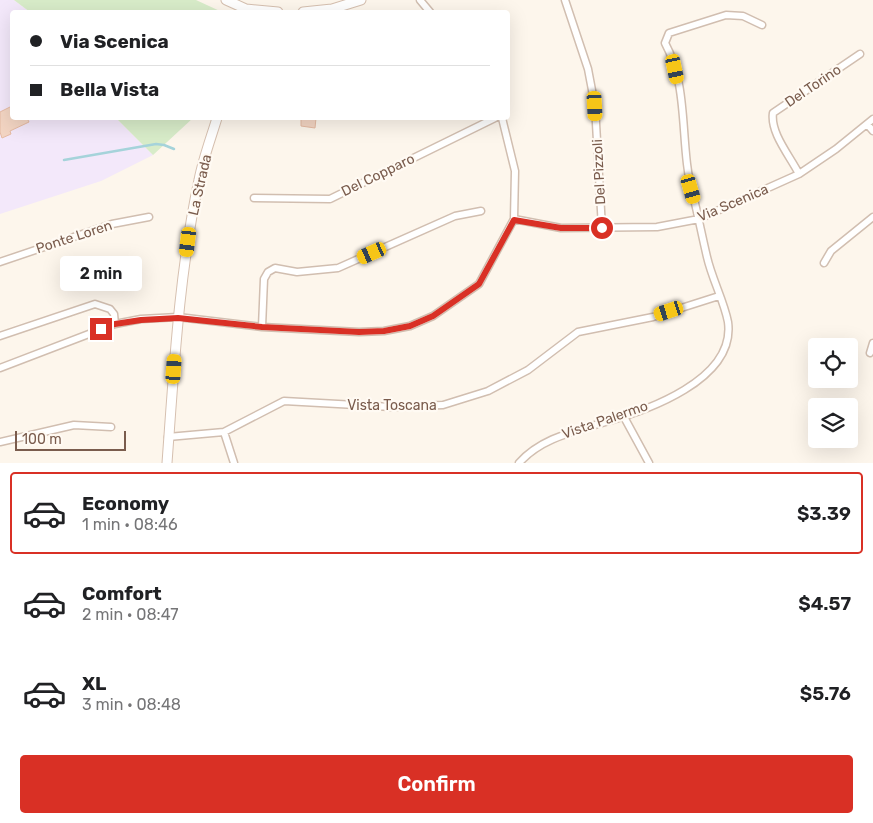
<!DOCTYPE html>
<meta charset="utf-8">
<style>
:root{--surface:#fff;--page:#f6f6f6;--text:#202124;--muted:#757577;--line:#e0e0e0;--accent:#d93025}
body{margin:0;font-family:Rubik,sans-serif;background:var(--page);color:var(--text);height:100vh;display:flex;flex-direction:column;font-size:19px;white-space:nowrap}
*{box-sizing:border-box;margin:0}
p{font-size:16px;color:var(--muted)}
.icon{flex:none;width:28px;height:28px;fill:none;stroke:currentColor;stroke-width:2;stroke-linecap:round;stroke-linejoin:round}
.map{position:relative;height:463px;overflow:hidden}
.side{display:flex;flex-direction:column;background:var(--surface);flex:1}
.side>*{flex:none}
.hud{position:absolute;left:10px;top:10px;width:500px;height:110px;border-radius:5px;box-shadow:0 5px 20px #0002;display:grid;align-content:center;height:110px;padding:0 20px;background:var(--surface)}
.buttons{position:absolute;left:808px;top:338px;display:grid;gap:10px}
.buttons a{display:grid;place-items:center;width:50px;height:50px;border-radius:5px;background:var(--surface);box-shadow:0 5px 20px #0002;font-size:25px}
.scale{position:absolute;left:15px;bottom:12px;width:111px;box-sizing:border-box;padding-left:5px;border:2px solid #7a5c4d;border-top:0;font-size:14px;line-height:18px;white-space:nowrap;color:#7a5c4d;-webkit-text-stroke:4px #fffaf3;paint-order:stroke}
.end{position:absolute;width:22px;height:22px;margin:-11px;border:6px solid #d93025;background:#fff;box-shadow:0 0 0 2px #fff}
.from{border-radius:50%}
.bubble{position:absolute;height:35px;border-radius:5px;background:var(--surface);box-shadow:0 5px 20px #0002;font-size:16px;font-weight:600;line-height:35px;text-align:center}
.car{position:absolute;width:15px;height:30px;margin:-15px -8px;border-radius:6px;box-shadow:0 0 4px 1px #0007;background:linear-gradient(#f5c518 24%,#345 0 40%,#f5c518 0 76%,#345 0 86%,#f5c518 0)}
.hud b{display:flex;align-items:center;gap:18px;height:48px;font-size:19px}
.hud b+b{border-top:1px solid var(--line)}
.hud i{width:12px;height:12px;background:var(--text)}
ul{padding:9px 0 0;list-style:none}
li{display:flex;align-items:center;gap:15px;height:82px;margin:0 10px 8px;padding:0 10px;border:2px solid transparent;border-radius:5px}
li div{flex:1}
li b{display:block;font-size:19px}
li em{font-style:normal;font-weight:600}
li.active{border-color:var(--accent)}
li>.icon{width:45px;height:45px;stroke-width:1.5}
.button{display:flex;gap:10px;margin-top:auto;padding:10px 20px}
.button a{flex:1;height:58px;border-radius:5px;background:var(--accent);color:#fff;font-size:20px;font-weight:600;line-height:58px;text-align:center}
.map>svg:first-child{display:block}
.education{fill:#f3e8fa}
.green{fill:#d8ecc9}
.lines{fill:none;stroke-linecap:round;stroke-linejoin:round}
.stream{stroke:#a5d3da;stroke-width:2.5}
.building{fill:#f3d5c3;stroke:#e6bba3}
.street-casing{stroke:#d1beb0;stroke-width:9}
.secondary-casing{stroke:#d6c0b0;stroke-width:11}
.street{stroke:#fff;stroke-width:6}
.secondary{stroke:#fff;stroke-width:9}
.route{stroke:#d93025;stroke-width:6}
.labels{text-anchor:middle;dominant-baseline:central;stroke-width:4.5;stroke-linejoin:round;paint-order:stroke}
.street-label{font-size:14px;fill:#7a5c4d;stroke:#fffaf3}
</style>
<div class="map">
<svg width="873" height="463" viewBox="0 0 873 463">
<rect width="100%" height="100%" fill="#fdf6ec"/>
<path class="education" d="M0,0H14L30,12H12V118H116L153,155L101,181L0,214Z"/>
<path class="green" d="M14,0H196L222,12H30Z
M116,118H193L153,155Z"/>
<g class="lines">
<path class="stream" d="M64,160L156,144L164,145L174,149"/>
</g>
<path class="building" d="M12,106V118H27L29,122L10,131L11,134L2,138L0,132V112Z
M301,118H316L315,128L301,126Z"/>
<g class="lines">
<g class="street-casing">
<path id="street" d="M420,0L430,12
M565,0L588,69L595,106L602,228
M867,124L873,131
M799,174C790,156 770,133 773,113L860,54
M254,198L330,199L495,118
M514,219L561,228L657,227L699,219L799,174L836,149L873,119
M0,262L112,224L149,217
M824,263L831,251L873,217
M262,327L264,279L268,272L275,268L297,272L338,268L455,216L481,211
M0,336L95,304L110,309L114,314L115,324
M870,353L873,343
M0,368L115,324L141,319L178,317L262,327L359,332L384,331L410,326L433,316L479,284L514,219L515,171L502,118
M624,417L649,463
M224,432L234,463
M168,437L224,432L284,401L392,407L443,405L488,391L528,370L578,332L653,317L719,296
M0,442L74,425L111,427
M519,463C540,439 572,432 602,423C646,411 736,380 728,322C724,301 712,279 707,257C702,236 698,215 693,195C679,146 690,89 665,43L669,33L726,15L743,16L762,25"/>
</g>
<g class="secondary-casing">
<path id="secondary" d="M226,0L246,9L278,12
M303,12L332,9L361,0
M167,463C174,368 179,273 199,180C203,159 211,138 217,118"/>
</g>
<use href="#street" class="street"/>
<use href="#secondary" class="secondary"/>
</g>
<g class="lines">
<path class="route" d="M101,329L115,324L141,320L178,318L262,327L359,332L384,331L410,326L433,316L479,284L514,220L561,228H602"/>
</g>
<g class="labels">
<g class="street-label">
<text transform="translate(813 86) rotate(-34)">Del Torino</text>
<text transform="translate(599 172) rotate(-93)">Del Pizzoli</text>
<text transform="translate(378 175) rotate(-26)">Del Copparo</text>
<text transform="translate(200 185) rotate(-77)">La Strada</text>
<text transform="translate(733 203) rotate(-23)">Via Scenica</text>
<text transform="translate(74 237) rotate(-18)">Ponte Loren</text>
<text x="392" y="405">Vista Toscana</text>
<text transform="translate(605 420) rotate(-19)">Vista Palermo</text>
</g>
</g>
</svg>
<div class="buttons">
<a><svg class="icon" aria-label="locate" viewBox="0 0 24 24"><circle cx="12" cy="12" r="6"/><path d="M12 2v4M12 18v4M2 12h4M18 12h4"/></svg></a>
<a><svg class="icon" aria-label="layers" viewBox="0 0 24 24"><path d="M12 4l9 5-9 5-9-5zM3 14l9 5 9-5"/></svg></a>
</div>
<div class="scale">100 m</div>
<i class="end from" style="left:602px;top:228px"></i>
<i class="end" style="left:101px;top:329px"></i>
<div class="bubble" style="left:60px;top:256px;width:82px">2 min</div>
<i class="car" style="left:675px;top:69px;rotate:168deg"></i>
<i class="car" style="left:595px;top:106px;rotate:177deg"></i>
<i class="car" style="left:691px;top:189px;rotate:164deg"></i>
<i class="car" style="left:188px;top:242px;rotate:187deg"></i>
<i class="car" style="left:372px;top:253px;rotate:246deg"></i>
<i class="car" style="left:669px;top:311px;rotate:252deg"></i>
<i class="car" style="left:174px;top:369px;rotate:4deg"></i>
<div class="hud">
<b><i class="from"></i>Via Scenica</b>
<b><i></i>Bella Vista</b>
</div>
</div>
<section class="side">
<ul>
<li class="active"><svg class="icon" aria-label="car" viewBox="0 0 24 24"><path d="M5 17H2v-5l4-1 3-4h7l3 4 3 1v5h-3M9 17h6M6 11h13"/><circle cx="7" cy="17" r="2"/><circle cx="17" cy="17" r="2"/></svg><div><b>Economy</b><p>1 min · 08:46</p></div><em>$3.39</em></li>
<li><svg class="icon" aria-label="car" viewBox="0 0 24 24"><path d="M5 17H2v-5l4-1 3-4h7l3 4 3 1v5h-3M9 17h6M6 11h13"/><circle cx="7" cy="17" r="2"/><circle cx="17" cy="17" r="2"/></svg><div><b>Comfort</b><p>2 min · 08:47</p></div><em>$4.57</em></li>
<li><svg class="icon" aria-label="car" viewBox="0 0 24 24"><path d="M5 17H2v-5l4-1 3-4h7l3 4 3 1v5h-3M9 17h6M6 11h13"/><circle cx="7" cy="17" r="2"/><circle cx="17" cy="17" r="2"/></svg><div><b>XL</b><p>3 min · 08:48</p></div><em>$5.76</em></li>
</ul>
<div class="button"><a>Confirm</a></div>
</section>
